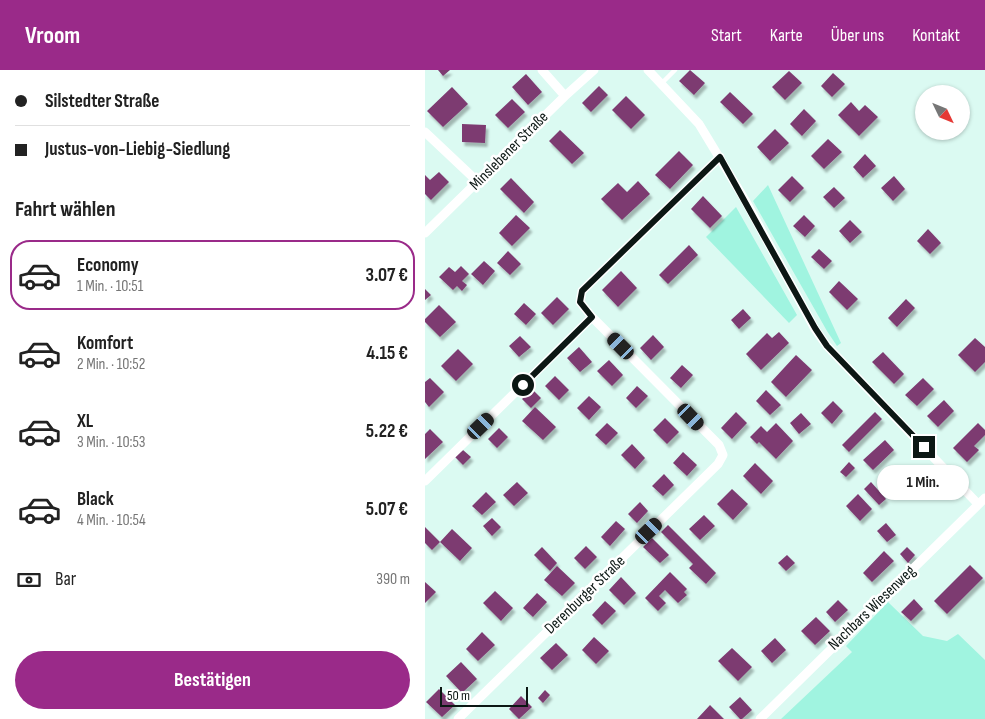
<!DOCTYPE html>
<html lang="de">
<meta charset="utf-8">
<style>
:root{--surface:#fff;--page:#f6f6f6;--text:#222;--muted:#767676;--line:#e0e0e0;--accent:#9a2a89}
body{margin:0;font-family:"Sofia Sans Condensed",sans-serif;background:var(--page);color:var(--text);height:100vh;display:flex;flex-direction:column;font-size:19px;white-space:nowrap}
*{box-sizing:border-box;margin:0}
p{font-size:16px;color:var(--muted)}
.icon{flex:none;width:28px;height:28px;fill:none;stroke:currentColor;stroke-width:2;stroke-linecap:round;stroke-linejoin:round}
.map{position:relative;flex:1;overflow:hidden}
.sheet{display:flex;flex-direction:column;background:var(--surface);width:425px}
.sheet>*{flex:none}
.top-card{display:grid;align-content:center;height:110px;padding:0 15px;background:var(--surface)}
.needle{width:32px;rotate:133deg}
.tools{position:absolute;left:490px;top:15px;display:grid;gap:10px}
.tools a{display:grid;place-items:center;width:55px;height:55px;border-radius:50%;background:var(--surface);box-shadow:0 1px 4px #0004;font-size:25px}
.scale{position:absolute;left:15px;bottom:12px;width:88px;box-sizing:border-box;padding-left:5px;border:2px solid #0c1714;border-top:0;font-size:14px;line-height:18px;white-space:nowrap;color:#0c1714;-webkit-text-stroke:4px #fff;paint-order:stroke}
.end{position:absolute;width:22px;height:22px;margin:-11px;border:6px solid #0c1714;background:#fff;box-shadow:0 0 0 2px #fff}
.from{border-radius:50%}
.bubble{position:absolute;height:35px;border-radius:18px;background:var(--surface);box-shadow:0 1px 4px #0004;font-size:16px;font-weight:700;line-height:35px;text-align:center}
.car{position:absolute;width:15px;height:30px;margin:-15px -8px;border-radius:6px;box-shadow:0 0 4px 1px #0007;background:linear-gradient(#222 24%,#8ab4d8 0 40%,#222 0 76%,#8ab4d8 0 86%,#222 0)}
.top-card b{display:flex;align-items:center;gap:18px;height:48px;font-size:19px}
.top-card b+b{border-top:1px solid var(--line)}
.top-card i{width:12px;height:12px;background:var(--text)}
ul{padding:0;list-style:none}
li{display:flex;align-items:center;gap:15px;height:70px;margin:0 10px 8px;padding:0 5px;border:2px solid transparent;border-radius:20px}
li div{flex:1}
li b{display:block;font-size:19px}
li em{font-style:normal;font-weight:700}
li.current{border-color:var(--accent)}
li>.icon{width:45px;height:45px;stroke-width:1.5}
h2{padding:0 15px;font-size:22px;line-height:60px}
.pay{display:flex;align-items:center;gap:12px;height:55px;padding:0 15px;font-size:19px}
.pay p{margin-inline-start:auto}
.cta{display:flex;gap:10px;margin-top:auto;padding:10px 15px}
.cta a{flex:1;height:58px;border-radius:30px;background:var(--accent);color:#fff;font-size:20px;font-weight:700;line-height:58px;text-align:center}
header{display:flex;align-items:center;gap:30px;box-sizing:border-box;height:70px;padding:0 25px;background:var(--accent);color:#fff}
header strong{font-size:24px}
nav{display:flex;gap:28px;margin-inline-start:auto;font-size:18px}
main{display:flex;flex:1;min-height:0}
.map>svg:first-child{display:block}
.green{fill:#a0f4e0}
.building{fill:#7d3b71;filter:url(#shadow)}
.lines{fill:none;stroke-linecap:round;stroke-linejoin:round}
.service{stroke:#fff;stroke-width:4.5}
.minor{stroke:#fff;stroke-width:9}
.route{stroke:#0c1714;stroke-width:6}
.labels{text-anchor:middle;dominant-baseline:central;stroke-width:5;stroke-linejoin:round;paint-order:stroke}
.street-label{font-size:16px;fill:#0c1714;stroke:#fff}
</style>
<header>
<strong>Vroom</strong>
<nav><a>Start</a><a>Karte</a><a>Über uns</a><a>Kontakt</a></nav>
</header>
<main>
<section class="sheet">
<div class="top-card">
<b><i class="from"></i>Silstedter Straße</b>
<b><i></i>Justus-von-Liebig-Siedlung</b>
</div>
<h2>Fahrt wählen</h2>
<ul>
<li class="current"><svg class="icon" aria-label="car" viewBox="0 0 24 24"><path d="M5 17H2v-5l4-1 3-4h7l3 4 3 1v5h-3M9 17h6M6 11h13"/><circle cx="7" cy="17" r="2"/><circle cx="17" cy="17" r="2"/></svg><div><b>Economy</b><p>1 Min. · 10:51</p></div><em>3.07 €</em></li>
<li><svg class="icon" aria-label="car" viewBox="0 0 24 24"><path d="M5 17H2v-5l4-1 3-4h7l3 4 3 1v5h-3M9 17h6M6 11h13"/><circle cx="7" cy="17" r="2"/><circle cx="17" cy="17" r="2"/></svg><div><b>Komfort</b><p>2 Min. · 10:52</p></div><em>4.15 €</em></li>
<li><svg class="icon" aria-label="car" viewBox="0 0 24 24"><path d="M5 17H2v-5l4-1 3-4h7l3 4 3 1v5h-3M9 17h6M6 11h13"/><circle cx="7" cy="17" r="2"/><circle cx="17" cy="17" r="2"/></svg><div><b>XL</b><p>3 Min. · 10:53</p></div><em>5.22 €</em></li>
<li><svg class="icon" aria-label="car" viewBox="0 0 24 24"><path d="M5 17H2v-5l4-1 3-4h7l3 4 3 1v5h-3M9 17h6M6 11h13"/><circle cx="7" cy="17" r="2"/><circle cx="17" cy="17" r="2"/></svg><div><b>Black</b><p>4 Min. · 10:54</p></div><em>5.07 €</em></li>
</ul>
<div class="pay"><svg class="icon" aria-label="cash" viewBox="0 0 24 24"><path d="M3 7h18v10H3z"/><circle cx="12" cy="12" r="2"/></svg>Bar<p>390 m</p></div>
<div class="cta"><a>Bestätigen</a></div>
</section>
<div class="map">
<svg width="560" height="649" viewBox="0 0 560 649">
<defs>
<filter id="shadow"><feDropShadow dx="2.5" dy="4" stdDeviation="1" flood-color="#0004"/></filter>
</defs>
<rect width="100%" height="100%" fill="#dbfaf2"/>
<path class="green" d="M343,115L416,273L412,276L402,261L328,131Z
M311,137L372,245L364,253L281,167Z
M463,532L498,566L522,571L533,564L560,590V649H356L427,582L421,576Z"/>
<path class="building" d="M13,0H25L18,6Z
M265,0L280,13L269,25L254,11Z
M364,1L377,13L360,30L347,17Z
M408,3L420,14L407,27L396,16Z
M101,4L117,22L103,35L87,17Z
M174,16L183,25L166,42L157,33Z
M27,17L43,34L18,57L2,41Z
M305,22L328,44L318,54L295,32Z
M201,26L220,45L206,59L187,40Z
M87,29L100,42L83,58L70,45Z
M426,32L434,41L440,35L453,47L434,66L413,45Z
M379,39L391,51L377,66L365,54Z
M37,54L61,55L60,73L37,72Z
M350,59L364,73L345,91L332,77Z
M135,60L159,83L147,94L124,71Z
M403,69L417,82L399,99L386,86Z
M254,81L268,95L245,119L230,105Z
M440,84L451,96L438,108L428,97Z
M14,102L24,112L6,130L0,124V105L5,110Z
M367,106L379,118L365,132L353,120Z
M469,106L480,119L468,131L456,118Z
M86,108L109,132L99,143L75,119Z
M213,111L225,124L197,150L176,129L193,113L202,122Z
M409,117L420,128L409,138L398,127Z
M278,126L297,146L285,158L266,139Z
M91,145L105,158L87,176L74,163Z
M379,145L390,156L380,167L368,156Z
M425,150L437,162L425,173L414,161Z
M503,159L516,173L505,184L492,171Z
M264,175L273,185L243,214L234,205Z
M394,179L407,191L399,199L386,187Z
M83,181L96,194L85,205L72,193Z
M59,191L70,201L58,215L46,204Z
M36,196L44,204L37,211L42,215L37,221L32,216L28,220L14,207L24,197L30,202Z
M196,201L212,218L193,237L177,220Z
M414,211L433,229L422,240L404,222Z
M0,219L6,225L0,230Z
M132,227L144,239L128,255L116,243Z
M481,229L490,238L472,257L463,248Z
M99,233L111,244L101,255L89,244Z
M14,235L31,252L15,267L0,252V249Z
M318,239L326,248L314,259L306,250Z
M354,262L364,273L336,300L321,284L342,263L347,268Z
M228,265L239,277L226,290L215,278Z
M95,266L106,277L94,287L84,276Z
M550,268L560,277V292L550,302L533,285Z
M154,277L167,292L155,302L142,288Z
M33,279L48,294L31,311L16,296Z
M458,282L479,304L469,314L447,292Z
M371,285L387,300L361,327L346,312Z
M184,290L198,305L187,316L172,301Z
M257,295L268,305L256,318L245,308Z
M130,306L144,320L134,330L120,316Z
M5,308L19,322L4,337L0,332V312Z
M498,308L509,319L492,336L480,325Z
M212,316L223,326L211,338L201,328Z
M107,319L116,328L106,338L97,329Z
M341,320L356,335L345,345L331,331Z
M164,326L176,337L164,350L152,338Z
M519,330L529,341L513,357L502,346Z
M408,331L418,341L407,354L396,343Z
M110,337L131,357L118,370L97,351Z
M311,342L322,353L307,369L296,358Z
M450,342L457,349L424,382L417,375Z
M376,343L386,354L374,364L365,353Z
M240,348L254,362L242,374L228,360Z
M182,353L193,363L181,375L170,365Z
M351,353L368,371L351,389L334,372L332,374L325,367L336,356L342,362Z
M553,353L560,360V365L549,376L554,380L542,392L528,378Z
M74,358L83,367L72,378L63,369Z
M5,359L18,372L0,389V364Z
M460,370L469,380L448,400L438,390Z
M207,374L220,388L210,399L196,385Z
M38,380L46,387L38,395L30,387Z
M258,382L272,395L262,406L248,393Z
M424,392L430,398L421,407L415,402Z
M330,393L348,411L336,424L318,406Z
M239,404L249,415L238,426L227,416Z
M92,412L103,423L89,436L78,425Z
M446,412L461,429L454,435L439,419Z
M307,419L323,434L308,450L292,434Z
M61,422L71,432L57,445L47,436Z
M433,424L447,439L435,451L421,436Z
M215,432L223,441L212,453L203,444Z
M279,445L290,456L275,470L264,459Z
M67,448L76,457L67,466L58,456Z
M191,451L200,459L185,476L176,467Z
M461,453L471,465L462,472L452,461Z
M243,455L291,503L281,514L264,498L268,494L236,462Z
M0,457L15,472L7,480L0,473Z
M27,459L47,478L35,491L15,472Z
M227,468L244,485L235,493L218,477Z
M161,476L172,487L160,499L149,488Z
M117,477L132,493L125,501L109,485Z
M482,477L490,485L483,493L475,484Z
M459,481L469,491L447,512L438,503Z
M362,485L370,493L361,501L353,493Z
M545,495L558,508L522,544L509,531Z
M132,496L150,513L137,526L119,510Z
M245,502L262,519L259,522L262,525L253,533L240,520L234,526L241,533L233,541L220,528Z
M196,507L211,523L199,535L184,520Z
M0,512L11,522L0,533Z
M70,521L88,538L76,551L58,533Z
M112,523L122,532L108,547L98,538Z
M489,529L498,539L486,551L476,542Z
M413,530L423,540L410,552L401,542Z
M180,531L191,541L177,555L167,545Z
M391,547L405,561L390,575L376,561Z
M57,562L70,575L53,591L41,579Z
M169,567L184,581L171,594L157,580Z
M350,568L361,580L347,593L336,581Z
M131,573L143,585L127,600L115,588Z
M307,578L327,597L313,611L293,591Z
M36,592L52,609L37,623L21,606Z
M14,619L30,635L17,647L1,632Z
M120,620L125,625L118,633L113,628Z
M96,626L107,637L94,649L84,639Z
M315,627L327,640L317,649H315L304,637Z
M285,635L299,649H272Z"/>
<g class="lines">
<path class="service" d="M237,13L250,0"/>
<path class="minor" d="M117,0L140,26
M223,0L274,54L320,130L390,259L402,276L553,434
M0,62L53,112
M0,163L140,26L169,0
M0,411L167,247L155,232L157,221L295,87
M33,649L293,394L298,385L294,375L167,247
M335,649L560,428"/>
</g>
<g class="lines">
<path class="route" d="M98,315L167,247L155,232L157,221L295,87L390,258L402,276L499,377"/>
</g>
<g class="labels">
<g class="street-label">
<text transform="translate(84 81) rotate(-45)">Minslebener Straße</text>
<text transform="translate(160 525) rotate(-44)">Derenburger Straße</text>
<text transform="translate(447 538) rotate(-44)">Nachbars Wiesenweg</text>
</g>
</g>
</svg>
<div class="tools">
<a><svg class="needle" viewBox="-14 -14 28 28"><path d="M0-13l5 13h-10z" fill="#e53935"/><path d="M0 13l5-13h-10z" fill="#767676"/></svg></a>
</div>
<div class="scale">50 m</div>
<i class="end from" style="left:98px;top:315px"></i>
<i class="end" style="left:499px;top:377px"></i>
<div class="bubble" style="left:452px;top:395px;width:92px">1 Min.</div>
<i class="car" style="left:196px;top:276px;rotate:315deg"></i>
<i class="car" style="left:266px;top:347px;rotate:136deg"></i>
<i class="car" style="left:56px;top:356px;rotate:46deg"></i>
<i class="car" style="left:224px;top:461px;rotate:46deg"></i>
</div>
</main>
